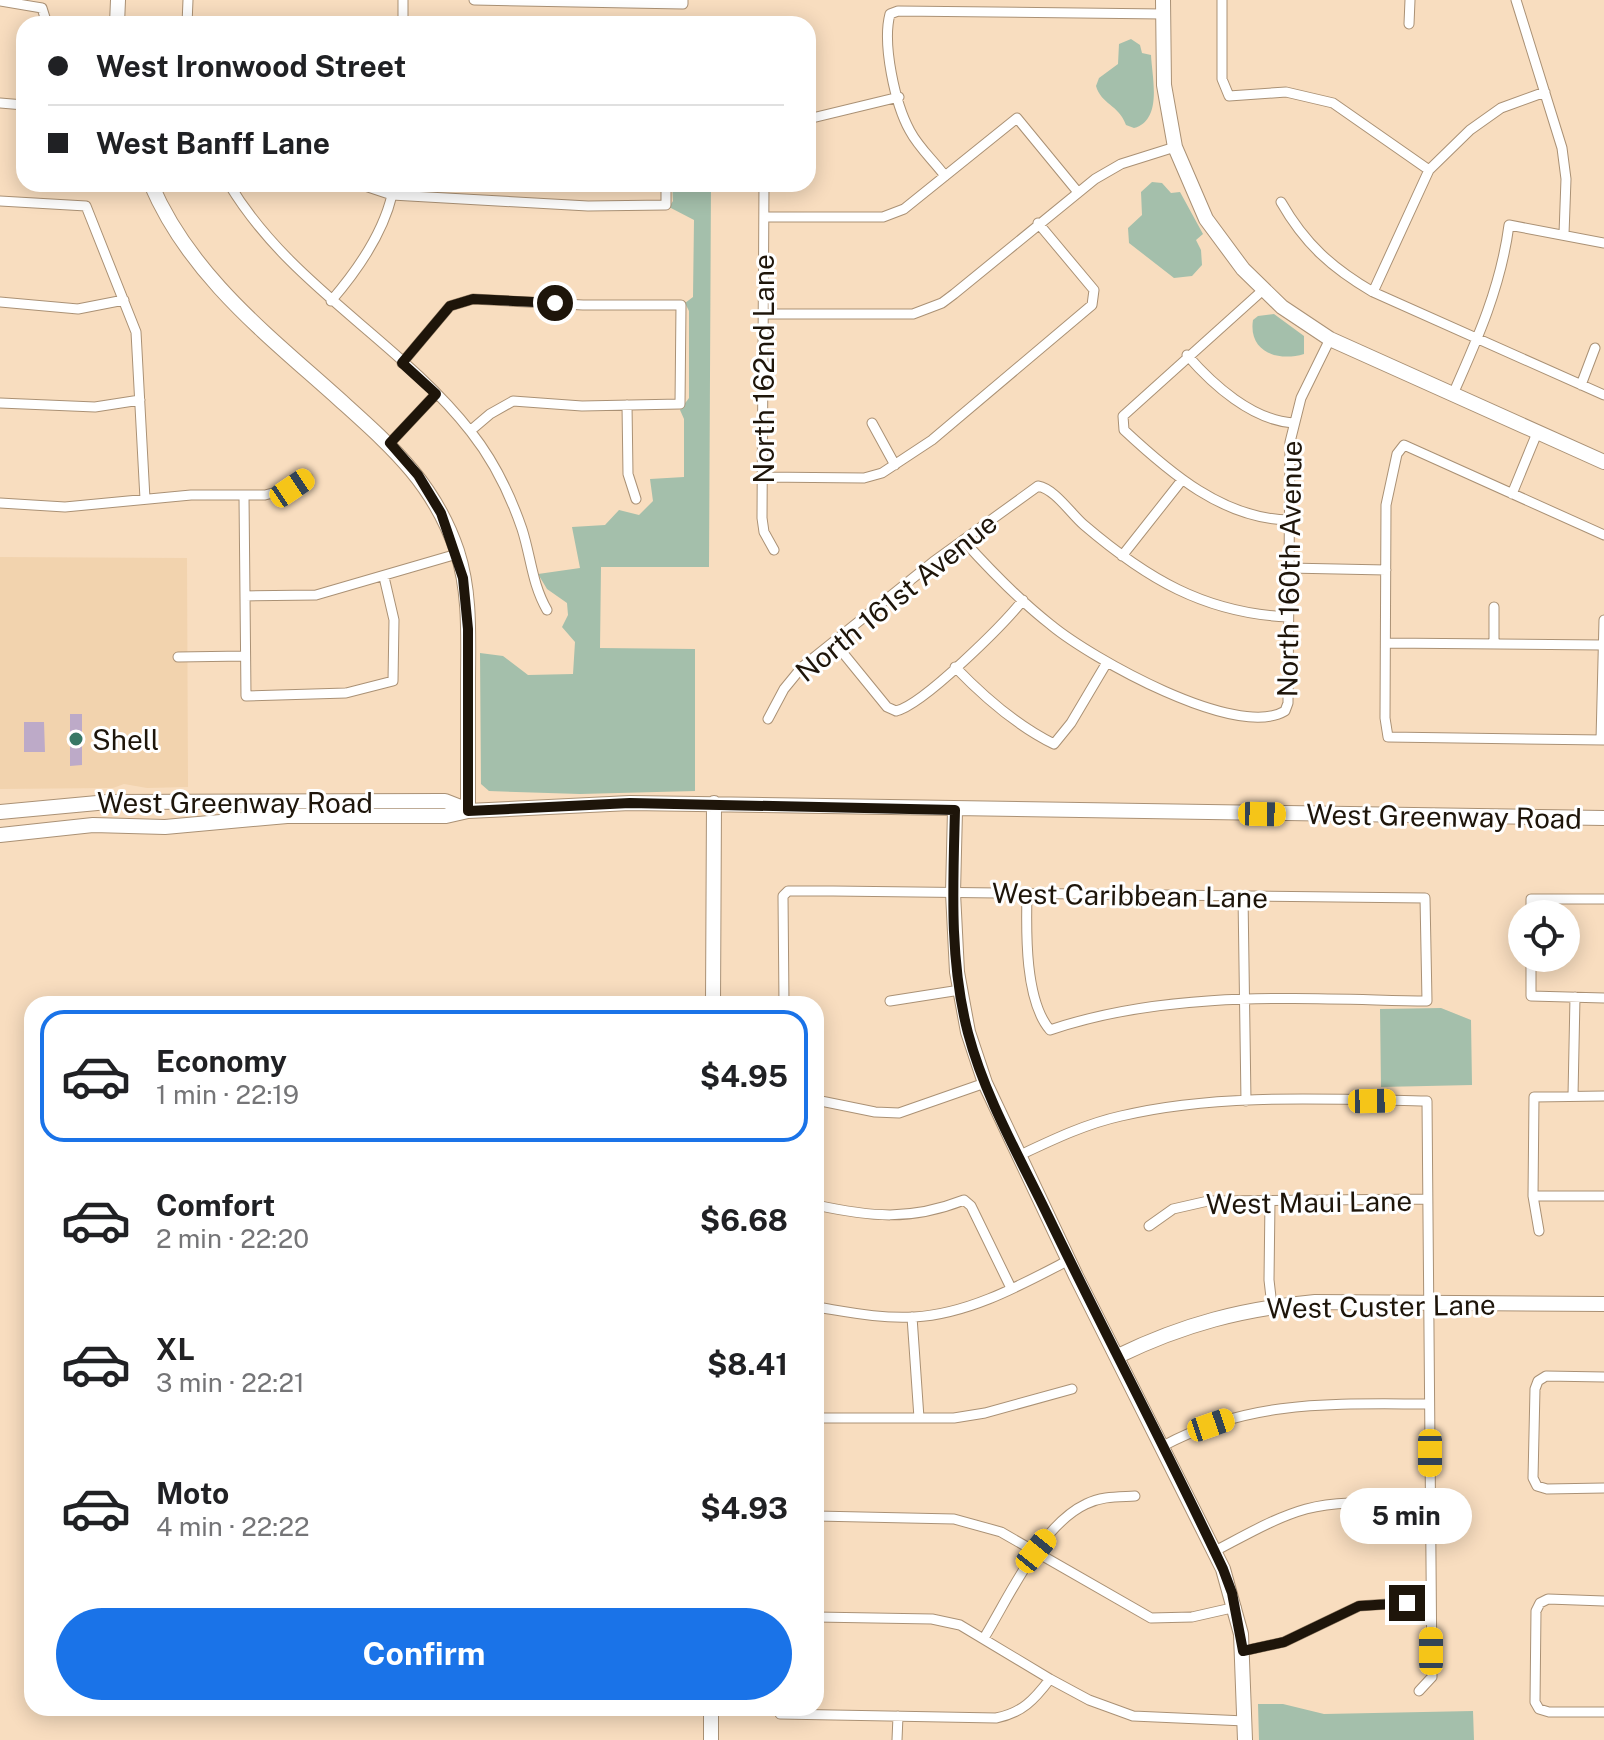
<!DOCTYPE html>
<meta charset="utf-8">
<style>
:root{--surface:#fff;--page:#f2f2f2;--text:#202124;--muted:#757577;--line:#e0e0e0;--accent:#1a73e8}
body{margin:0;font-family:"Public Sans",sans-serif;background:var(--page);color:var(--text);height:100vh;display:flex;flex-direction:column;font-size:30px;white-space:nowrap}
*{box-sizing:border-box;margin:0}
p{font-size:26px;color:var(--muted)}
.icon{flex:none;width:44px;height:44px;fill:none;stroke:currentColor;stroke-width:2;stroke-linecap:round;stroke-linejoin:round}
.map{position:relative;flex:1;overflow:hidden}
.drawer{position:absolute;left:24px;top:996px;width:800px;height:720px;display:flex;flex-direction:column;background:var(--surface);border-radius:24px;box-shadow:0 4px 20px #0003}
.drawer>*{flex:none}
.top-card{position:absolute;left:16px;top:16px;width:800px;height:176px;border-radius:24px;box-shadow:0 4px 20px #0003;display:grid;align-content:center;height:176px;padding:0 32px;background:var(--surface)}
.tools{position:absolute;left:1508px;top:900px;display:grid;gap:16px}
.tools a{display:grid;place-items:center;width:72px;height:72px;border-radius:50%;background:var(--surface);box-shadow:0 4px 20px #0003;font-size:40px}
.end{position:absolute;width:36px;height:36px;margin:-18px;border:10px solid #1e150a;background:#fff;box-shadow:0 0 0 4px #fff}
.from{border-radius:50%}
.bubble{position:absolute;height:56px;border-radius:28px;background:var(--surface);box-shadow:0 4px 20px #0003;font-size:26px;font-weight:700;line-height:56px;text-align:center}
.car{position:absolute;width:24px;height:48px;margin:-24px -12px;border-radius:10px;box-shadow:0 0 6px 2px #0007;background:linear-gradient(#f5c518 24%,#345 0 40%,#f5c518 0 76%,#345 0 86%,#f5c518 0)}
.top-card b{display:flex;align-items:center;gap:28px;height:76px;font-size:30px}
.top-card b+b{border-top:2px solid var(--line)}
.top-card i{width:20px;height:20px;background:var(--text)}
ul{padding:14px 0 0;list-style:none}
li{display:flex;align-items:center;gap:24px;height:132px;margin:0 16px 12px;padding:0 16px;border:4px solid transparent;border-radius:24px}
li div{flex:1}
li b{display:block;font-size:30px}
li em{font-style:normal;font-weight:700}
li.on{border-color:var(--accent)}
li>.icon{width:72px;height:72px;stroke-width:1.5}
.primary-button{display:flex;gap:16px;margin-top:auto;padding:16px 32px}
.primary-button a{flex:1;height:92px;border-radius:48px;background:var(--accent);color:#fff;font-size:32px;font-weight:700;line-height:92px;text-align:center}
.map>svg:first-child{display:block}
.built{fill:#f2d3ae}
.green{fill:#a4bfab}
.building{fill:#bdaac8}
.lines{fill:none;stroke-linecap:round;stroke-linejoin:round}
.street-casing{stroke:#aa9175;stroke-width:11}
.secondary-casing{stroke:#aa9175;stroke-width:16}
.street{stroke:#fff;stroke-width:9}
.secondary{stroke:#fff;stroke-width:14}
.route{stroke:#1e150a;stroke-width:10}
.poi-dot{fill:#377765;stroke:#fff;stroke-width:3}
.labels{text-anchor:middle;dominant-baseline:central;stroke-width:6;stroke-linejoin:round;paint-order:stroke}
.street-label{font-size:28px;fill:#1e150a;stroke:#fff}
.poi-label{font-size:28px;fill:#1e150a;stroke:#fff;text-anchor:start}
</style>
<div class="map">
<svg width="1604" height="1740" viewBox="0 0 1604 1740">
<rect width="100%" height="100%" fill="#f8ddbf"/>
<path class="built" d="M0,557L187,558L188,787L147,788L124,784L113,788L0,789Z"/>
<path class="green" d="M1131,39L1140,45L1142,53L1151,55C1152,77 1163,120 1134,128L1126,125C1119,105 1101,104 1096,86L1099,78L1118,64L1119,44Z
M1152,182L1162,183L1171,193L1180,192L1203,234L1196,240L1201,250L1202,265L1192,276L1174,278L1129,243L1128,228L1142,215L1141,192Z
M672,184H711L709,567H601L600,648L695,649V791L580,794L489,791L481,784L480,653L503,656L528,675L573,674L575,642L562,627L568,615L567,603L547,589L538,574L580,568L572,527L605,525L619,510L639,515L653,501L650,479L684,477V419L680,410L689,398V311L685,303L693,297L694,220L669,207L673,201Z
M1274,314L1304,336V354C1278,362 1248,352 1253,320L1258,316Z
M1441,1008L1471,1020L1472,1085L1381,1087L1380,1009Z
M1258,1704H1283L1324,1714L1473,1711L1474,1740H1259Z"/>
<path class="building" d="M70,714H82V765L70,766Z
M24,722H44L45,752H24Z"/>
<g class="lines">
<g class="street-casing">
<path id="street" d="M474,0L683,4V0
M1222,0V79L1229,96L1286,92L1333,103L1429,170
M1516,0L1562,148L1566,179L1564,234
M0,1L42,8L47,24
M187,24L188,0
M403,24V0
M774,24L776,22
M1409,24L1410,0
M0,103L24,105
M808,119L899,97
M945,176C934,161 919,148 910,131C895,104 882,44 890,14L898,11L1163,14
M229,184C290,286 399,340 471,432C494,461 510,494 522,529C531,557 532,584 547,610
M359,184L392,195L588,206L666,205V184
M764,184L762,518L764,532L774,550
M0,201L86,206L136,332L145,499
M1281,202C1305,244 1332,268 1373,292L1604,395
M764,217H883L904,209L1017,118L1077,191
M1263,290L1123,416L1124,430C1169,472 1223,519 1289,520
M1373,292L1429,170L1470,130L1501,108L1545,92
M331,301C356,272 383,233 392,195
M0,302L78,309L124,300
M763,314H913L942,303L954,294L1095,179L1121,164L1175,147
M1187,355C1213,385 1252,420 1293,423
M402,363L450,306L473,299L583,305H681L680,404L582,406L513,401L490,414L470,431
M1581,385L1595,348
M1453,394C1478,338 1501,286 1509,225L1604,243
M0,403L95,407L140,400
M627,405L628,474L636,499
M872,423L895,465
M390,443L436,394
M762,477L864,478L882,473L932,440L1092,305L1094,290L1038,223
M1512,494L1537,433
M244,496L246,696L346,693L393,681L394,620L384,577
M0,503L65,507L191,495H265L292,488L308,478
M1604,535L1404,445L1397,454L1386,505L1385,718L1388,737L1604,740
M963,540C990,570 1019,600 1051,625C1091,658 1236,740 1285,711L1288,703L1290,442L1301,398L1330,339
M1122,556L1182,480
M1288,568L1386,570
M245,596L316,595L457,554
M1494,607V643
M834,642L887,707L896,711
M1387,643L1602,645
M178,657L245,656
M955,667C984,697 1017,726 1054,744L1071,723L1106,664
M896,711C923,705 1004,624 1023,600
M768,719L784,689L802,667L933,562L1038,486C1055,489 1071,514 1084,525C1146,578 1204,613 1288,617
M1601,740L1604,620
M1243,896L1246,1101
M1531,914V899H1604
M1531,958V996L1604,998
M890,1001L960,990
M784,1004L783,896L788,891H833L1425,898L1427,1001C1301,999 1171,989 1050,1030C1025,1001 1026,933 1027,894
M1573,1096L1575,997
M816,1100L875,1112L899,1113L985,1083
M1018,1156C1052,1140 1085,1124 1121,1116C1216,1093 1329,1099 1427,1101L1432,1677L1419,1691
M1533,1196H1604
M1270,1201L1269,1280L1272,1306
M816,1205C871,1217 910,1221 964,1200L971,1206L1011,1288
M1149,1226L1173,1209L1208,1201L1427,1199
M1539,1231L1533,1196L1534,1097L1604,1096
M816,1307C848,1312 881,1319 914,1317C969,1314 1021,1285 1069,1260
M912,1317L919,1418
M1604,1377L1546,1376L1538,1381L1535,1389L1533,1478L1537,1486L1547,1489L1604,1488
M816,1418H954L985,1413L1072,1389
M1163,1446C1250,1399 1334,1404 1429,1404
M816,1516L954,1519L1001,1532L1151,1618L1192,1617L1236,1607
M1215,1551C1244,1536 1274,1518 1306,1509C1345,1499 1390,1504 1430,1503
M1604,1601L1548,1599L1540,1603L1536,1611L1535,1702L1539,1709L1549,1712H1604
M816,1617L932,1619L960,1625L1050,1679L1089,1700L1133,1716L1245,1721
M984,1638C1009,1597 1041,1525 1086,1504C1102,1496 1118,1497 1135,1496
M1243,1651L1284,1642L1359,1606L1431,1601
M780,1708V1714L996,1718C1022,1713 1034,1700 1050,1679
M897,1740L898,1716"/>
</g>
<g class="secondary-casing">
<path id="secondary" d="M1163,0L1164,85L1175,147L1206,219L1243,269L1282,307L1330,339L1604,462
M117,24L118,0
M151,184C190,276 269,336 340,400C392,447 434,483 457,551C471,594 468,639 468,683C468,726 468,768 468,811
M955,810L953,893L957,972L968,1032L985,1083L1076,1276L1223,1569L1241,1634L1245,1740
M0,812L108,802L445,801L468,810
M0,835L93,825L165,827L287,816H446L468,811L630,803L1604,818
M713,1004L714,803
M1118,1356C1184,1324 1242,1309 1315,1302L1604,1304
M711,1740V1708"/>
</g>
<use href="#street" class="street"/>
<use href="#secondary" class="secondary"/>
</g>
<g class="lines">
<path class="route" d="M555,303L473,299L450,306L402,363L436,394L390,443L418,475L441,513L463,578L468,629V811L630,803L955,810C953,884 949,960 968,1033C985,1097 1019,1156 1048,1216C1105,1334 1167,1450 1223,1569L1232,1593L1243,1651L1284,1642L1359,1606L1407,1603"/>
</g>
<circle class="poi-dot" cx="76" cy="739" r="8"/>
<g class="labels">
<g class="street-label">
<text transform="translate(763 369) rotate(-90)">North 162nd Lane</text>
<text transform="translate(1289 569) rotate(-89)">North 160th Avenue</text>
<text transform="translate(896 597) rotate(-39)">North 161st Avenue</text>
<text x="235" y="802">West Greenway Road</text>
<text transform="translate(1444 816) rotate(1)">West Greenway Road</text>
<text transform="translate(1130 895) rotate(1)">West Caribbean Lane</text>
<text transform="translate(1309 1202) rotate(-1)">West Maui Lane</text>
<text transform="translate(1381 1306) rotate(-1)">West Custer Lane</text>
</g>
<g class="poi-label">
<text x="92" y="739">Shell</text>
</g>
</g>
</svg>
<div class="tools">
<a><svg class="icon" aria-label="locate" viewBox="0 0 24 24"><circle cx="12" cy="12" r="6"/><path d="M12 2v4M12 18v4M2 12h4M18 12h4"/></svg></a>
</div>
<i class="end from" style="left:555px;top:303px"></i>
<i class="end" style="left:1407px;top:1603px"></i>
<div class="bubble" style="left:1340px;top:1488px;width:132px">5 min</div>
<i class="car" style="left:292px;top:488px;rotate:56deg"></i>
<i class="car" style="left:1262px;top:814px;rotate:91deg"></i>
<i class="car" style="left:1372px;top:1101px;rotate:89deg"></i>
<i class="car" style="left:1211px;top:1425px;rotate:71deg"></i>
<i class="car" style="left:1430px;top:1453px;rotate:180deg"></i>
<i class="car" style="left:1036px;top:1551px;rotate:39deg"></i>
<i class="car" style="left:1431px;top:1651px;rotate:0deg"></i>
<div class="top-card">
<b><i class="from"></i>West Ironwood Street</b>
<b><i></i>West Banff Lane</b>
</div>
<section class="drawer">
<ul>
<li class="on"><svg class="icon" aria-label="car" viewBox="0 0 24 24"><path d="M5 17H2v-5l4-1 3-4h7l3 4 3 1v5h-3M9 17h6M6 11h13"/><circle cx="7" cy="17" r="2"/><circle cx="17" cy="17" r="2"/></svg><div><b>Economy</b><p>1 min · 22:19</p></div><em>$4.95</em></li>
<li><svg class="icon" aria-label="car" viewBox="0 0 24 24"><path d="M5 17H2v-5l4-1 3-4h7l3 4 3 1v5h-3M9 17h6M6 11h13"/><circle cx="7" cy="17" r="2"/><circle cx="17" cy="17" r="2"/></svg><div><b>Comfort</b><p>2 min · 22:20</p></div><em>$6.68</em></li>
<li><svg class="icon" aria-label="car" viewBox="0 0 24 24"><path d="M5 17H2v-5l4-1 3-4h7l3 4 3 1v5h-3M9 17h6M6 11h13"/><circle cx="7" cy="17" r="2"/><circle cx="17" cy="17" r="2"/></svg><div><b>XL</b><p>3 min · 22:21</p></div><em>$8.41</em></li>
<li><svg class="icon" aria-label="car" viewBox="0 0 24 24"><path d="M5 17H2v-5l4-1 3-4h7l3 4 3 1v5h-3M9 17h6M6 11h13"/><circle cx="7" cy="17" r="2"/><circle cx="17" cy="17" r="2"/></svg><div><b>Moto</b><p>4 min · 22:22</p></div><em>$4.93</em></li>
</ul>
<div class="primary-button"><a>Confirm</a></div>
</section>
</div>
